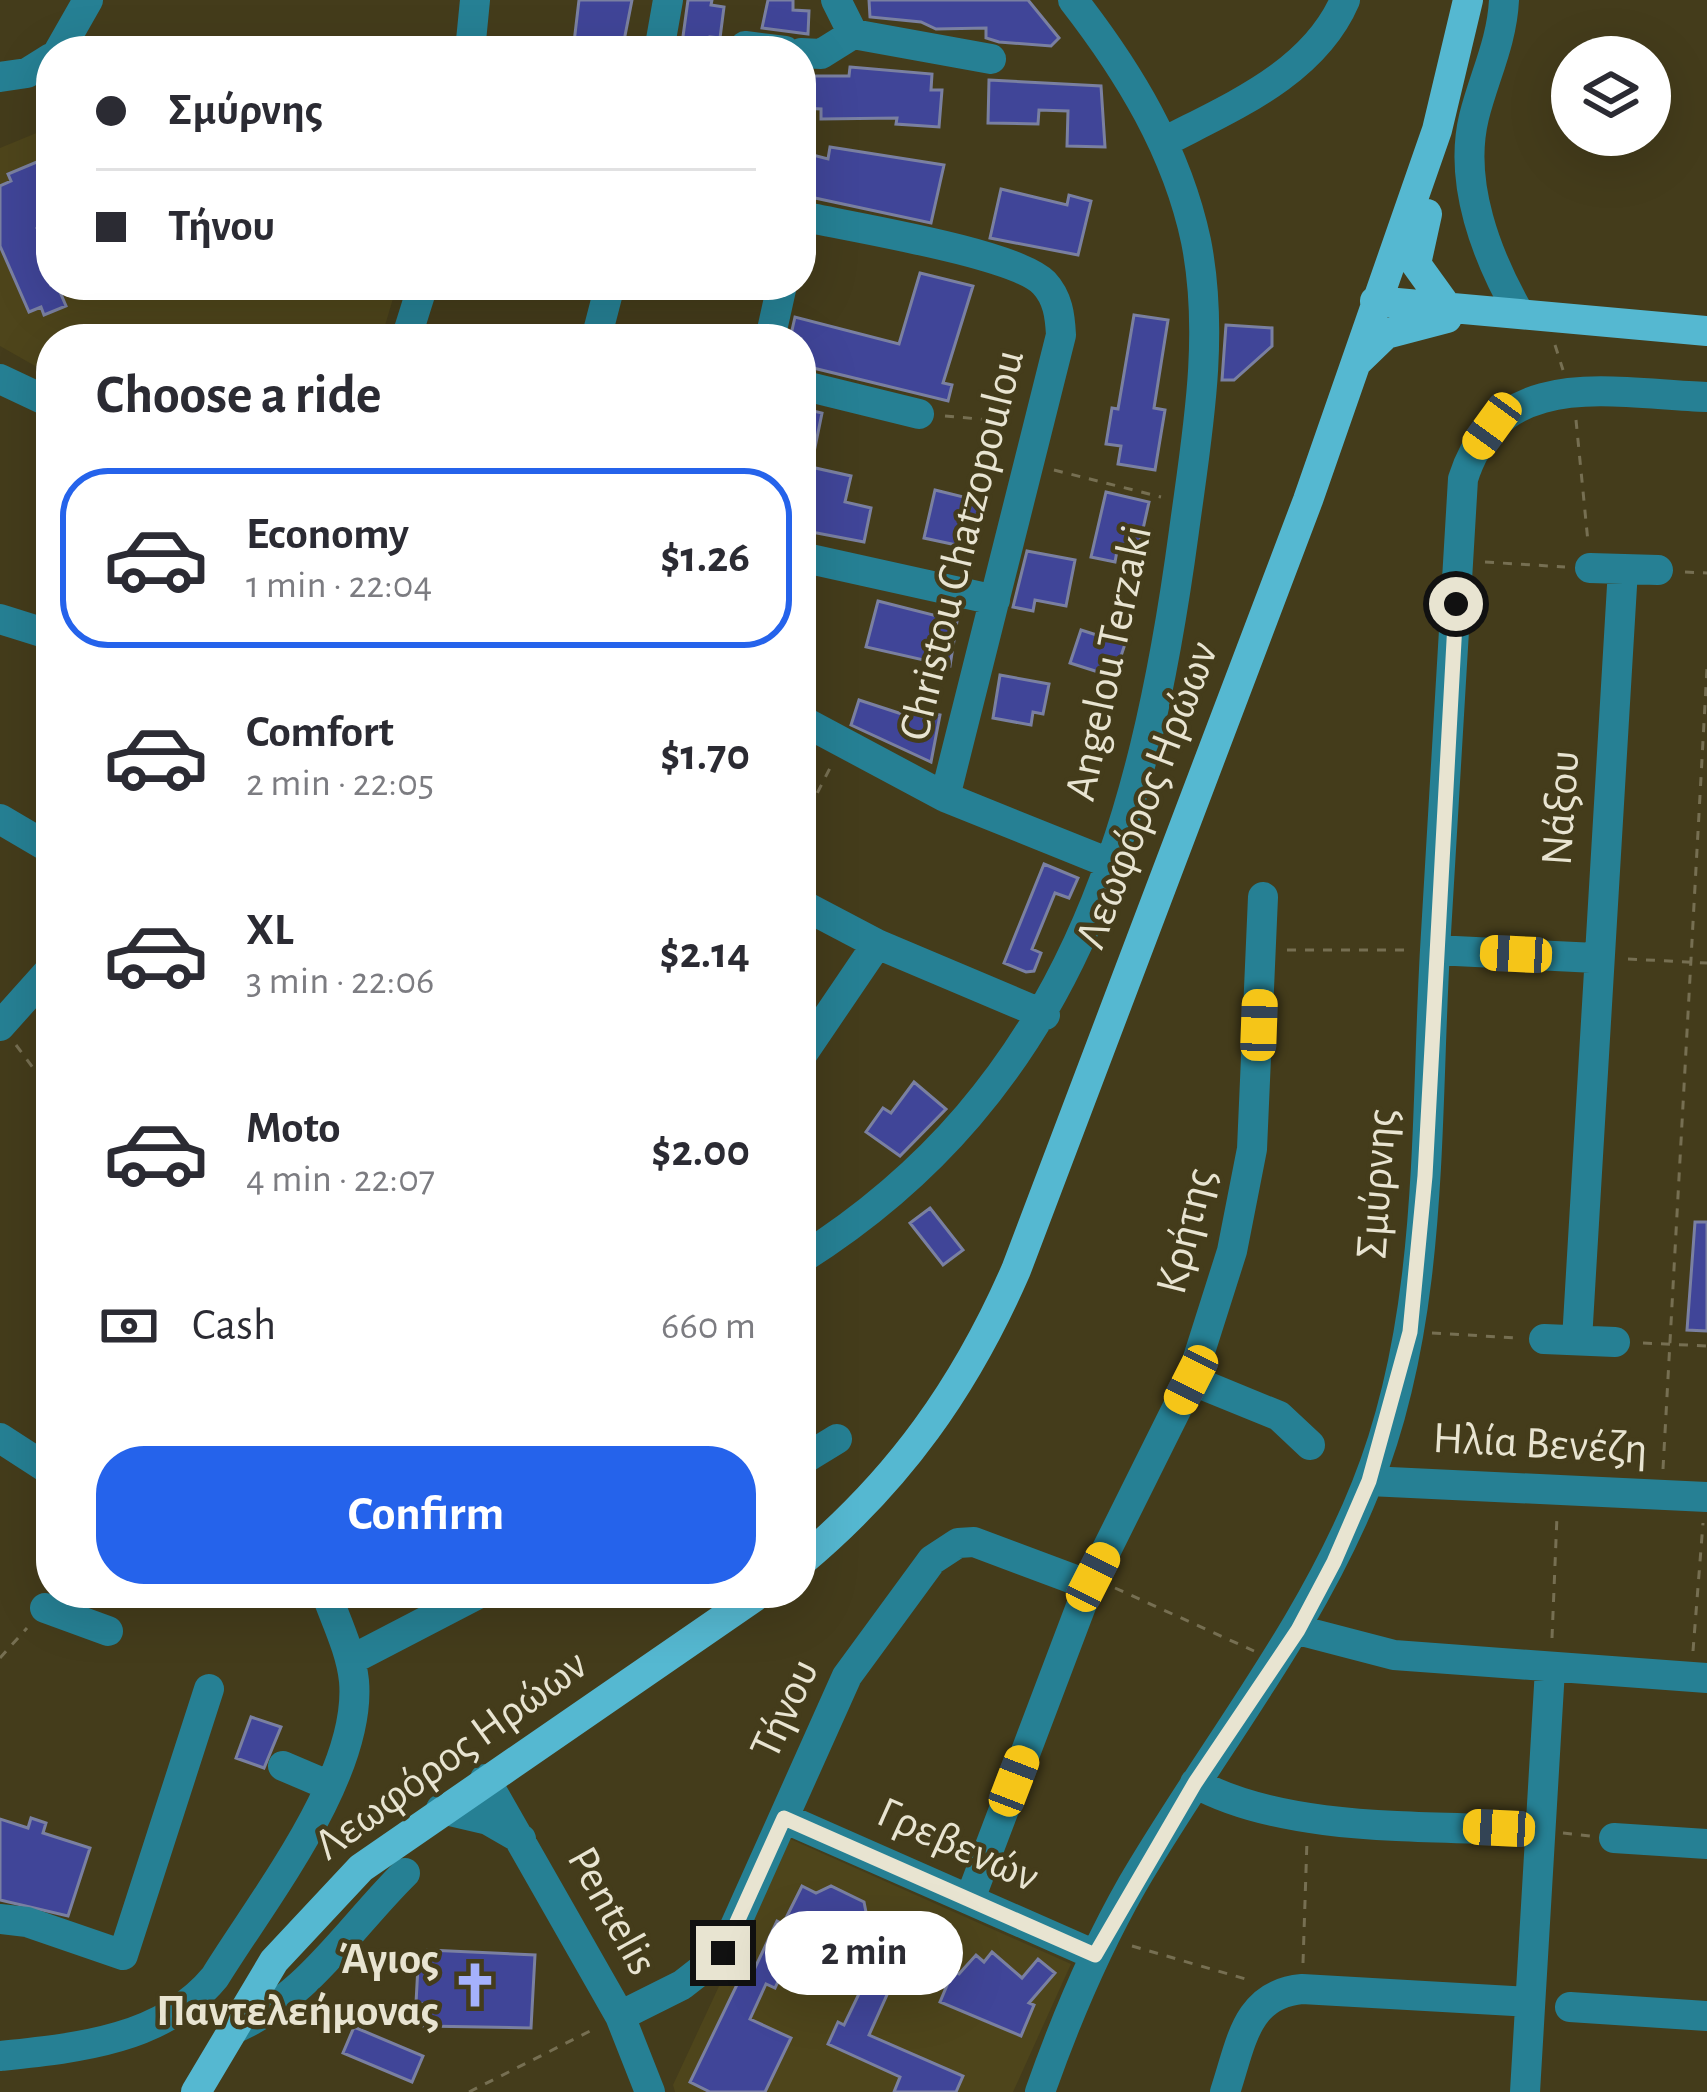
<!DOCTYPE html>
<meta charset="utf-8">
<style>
:root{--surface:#fff;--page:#f2f2f3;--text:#2b2b33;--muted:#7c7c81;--line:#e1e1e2;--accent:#2563eb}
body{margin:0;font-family:"Alegreya Sans",sans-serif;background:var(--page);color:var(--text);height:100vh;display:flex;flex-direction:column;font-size:45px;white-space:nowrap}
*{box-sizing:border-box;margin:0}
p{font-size:39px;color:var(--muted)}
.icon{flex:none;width:66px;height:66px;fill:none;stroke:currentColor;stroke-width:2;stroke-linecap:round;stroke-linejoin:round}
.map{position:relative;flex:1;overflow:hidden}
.side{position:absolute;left:36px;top:324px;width:780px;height:1284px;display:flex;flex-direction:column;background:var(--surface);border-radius:48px;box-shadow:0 12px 48px #0002}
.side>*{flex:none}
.banner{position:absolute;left:36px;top:36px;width:780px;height:264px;border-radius:48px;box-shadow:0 12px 48px #0002;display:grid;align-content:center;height:264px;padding:0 60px;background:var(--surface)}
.buttons{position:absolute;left:1551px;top:36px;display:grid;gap:24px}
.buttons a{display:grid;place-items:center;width:120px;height:120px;border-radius:50%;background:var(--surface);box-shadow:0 12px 48px #0002;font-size:60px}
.end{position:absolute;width:54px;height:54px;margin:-27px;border:15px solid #e8e4d1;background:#111;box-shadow:0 0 0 6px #111}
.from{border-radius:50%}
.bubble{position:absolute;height:84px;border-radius:42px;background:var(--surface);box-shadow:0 12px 48px #0002;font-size:39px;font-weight:700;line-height:84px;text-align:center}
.car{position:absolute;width:36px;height:72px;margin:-36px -18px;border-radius:15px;box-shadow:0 0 9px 3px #0007;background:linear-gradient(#f5c518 24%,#345 0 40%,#f5c518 0 76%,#345 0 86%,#f5c518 0)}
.banner b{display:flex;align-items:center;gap:42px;height:114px;font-size:45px}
.banner b+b{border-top:3px solid var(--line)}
.banner i{width:30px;height:30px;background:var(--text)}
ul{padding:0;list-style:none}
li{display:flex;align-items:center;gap:36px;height:180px;margin:0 24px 18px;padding:0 36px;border:6px solid transparent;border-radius:48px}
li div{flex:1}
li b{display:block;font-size:45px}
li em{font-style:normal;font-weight:700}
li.active{border-color:var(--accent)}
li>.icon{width:108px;height:108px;stroke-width:1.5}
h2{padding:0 60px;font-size:54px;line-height:144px}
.pay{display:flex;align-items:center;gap:30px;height:132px;padding:0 60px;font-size:45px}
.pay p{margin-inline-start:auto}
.button{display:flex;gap:24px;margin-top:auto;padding:24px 60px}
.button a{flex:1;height:138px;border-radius:48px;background:var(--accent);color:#fff;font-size:48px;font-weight:700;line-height:138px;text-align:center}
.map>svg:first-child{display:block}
.built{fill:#4e451b}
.building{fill:#404598;stroke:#7a80a1;stroke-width:3}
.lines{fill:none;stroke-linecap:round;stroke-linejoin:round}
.path{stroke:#766f52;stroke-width:3;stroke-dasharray:9 9;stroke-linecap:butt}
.minor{stroke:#268094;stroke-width:30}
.major{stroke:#55b8d1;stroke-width:30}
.route{stroke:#e8e4d1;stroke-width:15}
.labels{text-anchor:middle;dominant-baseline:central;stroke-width:9;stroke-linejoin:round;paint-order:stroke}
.street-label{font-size:45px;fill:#e8e4d1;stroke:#443c1b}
.poi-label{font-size:45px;font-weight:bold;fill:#e8e4d1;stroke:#443c1b;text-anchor:end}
</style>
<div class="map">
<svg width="1707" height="2092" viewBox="0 0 1707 2092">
<rect width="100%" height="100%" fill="#443c1b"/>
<path class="built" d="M51,127V285H397L381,339H51V375L0,346V148Z
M788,1838L1071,1964L1013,2092H675L673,2085Z"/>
<path class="building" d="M579,0H632L622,51H573Z
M688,0H712L711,5L724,7L720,38L710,37L709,51H681Z
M768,0H793V10L809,11L808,34L762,28Z
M869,0H1028L1059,38L1051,46L999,42L986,38V28L936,29L921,22L870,17Z
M850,67L932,74L931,90H942L939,127L896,124L897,118L821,119V109L801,108V76H849Z
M989,80L1101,86L1105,147L1067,146L1068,111L1039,110L1038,124L988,123Z
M830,147L944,165L931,223L801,195V152L828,159Z
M51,156V205L37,228L51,249V285H57L66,306L44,315L41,307L29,312L0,246V186L11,181L8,174Z
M1001,189L1067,205L1069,195L1091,201L1078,255L990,238Z
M920,273L973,286L943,383L952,385L948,401L801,365V339H790L795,317L899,344Z
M1134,315L1168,320L1154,408L1165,410L1155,470L1118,464L1121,446L1106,444L1112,408L1118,409Z
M1226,325L1272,328V346L1234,380H1222Z
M801,408L822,413L811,467L851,476L845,502L871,508L864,542L801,530Z
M935,490L980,501L970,548L924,538Z
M1106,492L1149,502L1137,556L1117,551L1115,562L1091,557Z
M1027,551L1075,560L1066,606L1035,600L1033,611L1013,607Z
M878,601L957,621L950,666L866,647Z
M1081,630L1125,644L1114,677L1070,663Z
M1000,675L1049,684L1043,714L1033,712L1031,725L993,718Z
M859,700L908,716L910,709L940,715L931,762L851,725Z
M1044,864L1078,878L1069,898L1055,893L1032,949L1041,953L1034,971L1026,972L1004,963Z
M914,1082L946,1109L900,1156L866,1132L883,1108L891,1113Z
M930,1208L963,1250L943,1265L910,1223Z
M1695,1222H1707V1331L1687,1330Z
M251,1717L281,1727L264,1768L236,1758Z
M31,1818L46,1823L43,1833L90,1848L68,1916L0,1900V1819L28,1828Z
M802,1886L816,1893L831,1886L864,1902L867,1917L861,1930L907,1950L869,2035L963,2076L956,2092H894L900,2077L828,2044L838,2022L844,2025L869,1973L797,1940L775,1988L766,1984L750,2019L791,2038L765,2092H710L690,2082L746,1966L754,1970L777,1921L783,1924Z
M428,1950L535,1955L531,2028L424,2026L425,2004L416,2003L418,1966L427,1967Z
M992,1952L1022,1978L1038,1959L1055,1973L1029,2003L1034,2005L1021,2036L940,2002L953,1971L959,1974L976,1955L984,1962Z
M354,2027L423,2056L412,2082L343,2053Z"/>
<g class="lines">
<path class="path" d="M1555,345L1563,370
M945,416L1013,422
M1576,420L1588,542
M1054,470L1161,497
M1485,562L1565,567
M1685,572L1707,573
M801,825L830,768
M1287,950H1409
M1628,959L1707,963
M16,1045L51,1092
M801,1212L811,1219
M1432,1333L1518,1338
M1643,1343L1707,1346
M1663,1469L1707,668
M1115,1588L1254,1651
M1552,1638L1557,1516
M1693,1651L1703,1523
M0,1658L27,1628
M1563,1833L1590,1836
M1132,1946L1249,1980
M1303,1963L1307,1840
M469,2092L596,2028"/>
<path class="minor" d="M836,0L853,34L991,59
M1504,0C1502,42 1484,77 1474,117C1458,183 1487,257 1519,313
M745,46L785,51
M59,51L88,0
M470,51L475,0
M659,51L668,0
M801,53L821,54L853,34
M0,77L27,73L51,58
M1164,142C1231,107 1313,74 1345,0
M801,216C850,227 1015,253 1044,283C1058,298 1060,316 1061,335L945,797
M406,339L423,285
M596,339L610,285
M770,339L782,285
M0,379L51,403
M801,385L919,414
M801,557L995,600
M1590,568L1658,570
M0,619L51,635
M801,720L945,797L1109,863
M0,819L51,849
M801,904L877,944L1045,1015
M1435,950L1596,958
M0,1026L51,969
M801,1056L877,944
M801,1259C1069,1090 1144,828 1184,531C1197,435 1215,337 1196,241C1177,151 1129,72 1073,0
M1544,1339L1615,1342
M1577,1340L1623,569
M1191,1380L1279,1416L1310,1445
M0,1438L51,1471
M801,1461L837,1439
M1369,1481L1707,1497
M45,1608L108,1631
M1298,1630L1394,1655L1707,1678
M351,1660L480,1593
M283,1766L330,1786
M485,1779L620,2016L650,2092
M1195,1783C1288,1834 1433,1825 1538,1831
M441,1809L488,1820L521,1839
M784,1818L1095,1955
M1614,1838L1707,1844
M970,1899L1089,1585L1191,1380L1232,1251L1252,1149L1263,897
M0,1919L27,1922L123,1955L209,1689
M1570,2007L1707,2016
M620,2016L682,1985L723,1953L847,1676L932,1560L958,1543L974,1542L1089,1585
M231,2030C306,2000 349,1928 405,1873
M0,2056C78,2048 163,2040 215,1977C263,1899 362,1775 354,1681C351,1651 336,1621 326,1593
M1040,2092C1065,2021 1095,1950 1132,1885C1210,1751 1308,1632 1366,1487C1434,1319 1425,1128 1435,950C1443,793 1455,636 1463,479C1499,364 1613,394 1707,397
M1225,2092C1241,2045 1245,1994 1302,1989L1530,2002
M1525,2092L1550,1669"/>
<path class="major" d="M1427,214L1416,264L1447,307
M1375,301L1707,331
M1358,361L1386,334L1447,318
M801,1562C899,1480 965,1387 1016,1270L1308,500L1437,130L1468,0
M196,2092L274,1961L361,1868L760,1593"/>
</g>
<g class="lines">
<path class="route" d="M723,1953L784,1818L1095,1955L1195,1783L1298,1630L1334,1562L1369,1481L1410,1332L1425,1176L1456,604"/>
</g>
<defs>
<g id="church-bare" transform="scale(3.6)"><path d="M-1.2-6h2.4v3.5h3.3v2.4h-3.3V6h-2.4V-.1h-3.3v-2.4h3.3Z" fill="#a5b1fc" stroke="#443c1b" stroke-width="2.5" paint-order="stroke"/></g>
</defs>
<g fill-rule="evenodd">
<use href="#church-bare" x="475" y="1985"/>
</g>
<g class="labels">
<g class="street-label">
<text transform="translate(962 545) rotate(-76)">Christou Chatzopoulou</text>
<text transform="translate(1109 663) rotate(-78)">Angelou Terzaki</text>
<text transform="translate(1147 795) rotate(-69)">Λεωφόρος Ηρώων</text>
<text transform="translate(1561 808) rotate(-86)">Νάξου</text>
<text transform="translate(1377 1184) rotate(-86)">Σμύρνης</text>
<text transform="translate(1186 1231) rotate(-76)">Κρήτης</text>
<text transform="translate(1540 1444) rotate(3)">Ηλία Βενέζη</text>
<text transform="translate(785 1709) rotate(-65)">Τήνου</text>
<text transform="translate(451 1755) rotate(-36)">Λεωφόρος Ηρώων</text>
<text transform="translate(958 1845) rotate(24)">Γρεβενών</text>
<text transform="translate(612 1911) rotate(61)">Pentelis</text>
</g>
<g class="poi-label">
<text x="439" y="1959">Άγιος<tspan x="439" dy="52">Παντελεήμονας</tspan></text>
</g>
</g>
</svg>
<div class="buttons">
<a><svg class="icon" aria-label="layers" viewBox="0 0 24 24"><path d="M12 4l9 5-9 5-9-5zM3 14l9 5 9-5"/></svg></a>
</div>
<i class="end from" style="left:1456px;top:604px"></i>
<i class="end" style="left:723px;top:1953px"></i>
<div class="bubble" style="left:765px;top:1911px;width:198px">2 min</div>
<i class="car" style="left:1492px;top:426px;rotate:216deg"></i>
<i class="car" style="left:1516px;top:954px;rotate:273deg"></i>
<i class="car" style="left:1259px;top:1025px;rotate:2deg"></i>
<i class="car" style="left:1191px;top:1380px;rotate:207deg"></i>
<i class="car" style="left:1093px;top:1577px;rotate:27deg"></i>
<i class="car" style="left:1014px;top:1781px;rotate:21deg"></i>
<i class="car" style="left:1499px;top:1828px;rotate:273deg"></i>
<div class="banner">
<b><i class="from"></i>Σμύρνης</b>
<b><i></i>Τήνου</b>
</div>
<section class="side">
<h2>Choose a ride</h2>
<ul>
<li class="active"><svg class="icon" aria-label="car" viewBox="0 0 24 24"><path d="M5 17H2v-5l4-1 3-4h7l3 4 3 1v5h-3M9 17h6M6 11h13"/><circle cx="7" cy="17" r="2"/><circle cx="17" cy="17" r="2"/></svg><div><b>Economy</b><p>1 min · 22:04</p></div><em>$1.26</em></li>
<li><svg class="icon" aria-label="car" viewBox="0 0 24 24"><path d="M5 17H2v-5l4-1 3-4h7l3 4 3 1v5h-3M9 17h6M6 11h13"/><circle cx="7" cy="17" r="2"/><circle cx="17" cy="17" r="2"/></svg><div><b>Comfort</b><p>2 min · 22:05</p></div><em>$1.70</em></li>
<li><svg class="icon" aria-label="car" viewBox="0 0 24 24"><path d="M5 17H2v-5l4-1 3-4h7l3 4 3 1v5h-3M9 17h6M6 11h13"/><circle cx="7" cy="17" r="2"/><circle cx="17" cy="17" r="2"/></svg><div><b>XL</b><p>3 min · 22:06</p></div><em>$2.14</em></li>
<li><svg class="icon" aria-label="car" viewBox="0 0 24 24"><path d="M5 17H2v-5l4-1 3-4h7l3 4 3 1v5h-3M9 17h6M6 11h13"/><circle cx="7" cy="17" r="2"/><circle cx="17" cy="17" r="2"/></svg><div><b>Moto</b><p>4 min · 22:07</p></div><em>$2.00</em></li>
</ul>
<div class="pay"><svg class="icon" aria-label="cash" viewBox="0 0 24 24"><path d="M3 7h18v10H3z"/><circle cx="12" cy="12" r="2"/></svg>Cash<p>660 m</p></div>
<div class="button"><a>Confirm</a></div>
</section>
</div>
